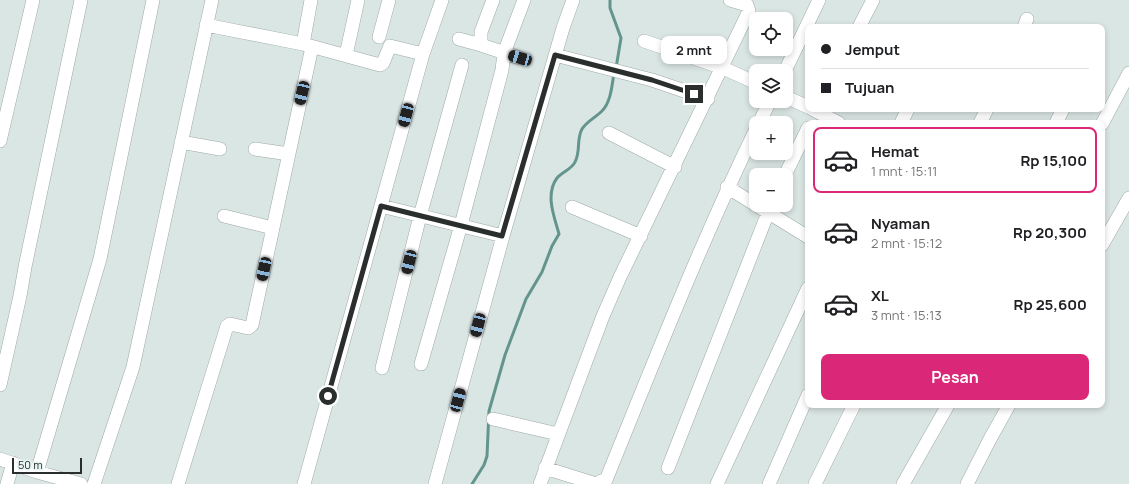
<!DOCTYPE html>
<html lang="id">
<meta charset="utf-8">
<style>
:root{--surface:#fff;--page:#f6f6f6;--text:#202124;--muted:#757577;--line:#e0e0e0;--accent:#db2777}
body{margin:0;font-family:Manrope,sans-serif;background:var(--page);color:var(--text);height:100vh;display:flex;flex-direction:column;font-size:15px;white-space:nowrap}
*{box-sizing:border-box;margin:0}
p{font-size:13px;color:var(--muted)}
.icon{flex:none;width:22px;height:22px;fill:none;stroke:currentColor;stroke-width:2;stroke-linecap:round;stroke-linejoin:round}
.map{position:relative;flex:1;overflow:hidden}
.drawer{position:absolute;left:805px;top:120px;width:300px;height:288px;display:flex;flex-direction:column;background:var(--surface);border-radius:8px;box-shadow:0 2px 6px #0003}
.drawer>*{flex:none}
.hud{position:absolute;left:805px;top:24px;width:300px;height:88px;border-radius:8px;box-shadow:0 2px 6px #0003;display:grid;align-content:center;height:88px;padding:0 16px;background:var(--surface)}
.buttons{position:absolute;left:749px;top:12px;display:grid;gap:8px}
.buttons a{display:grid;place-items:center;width:44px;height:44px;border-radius:8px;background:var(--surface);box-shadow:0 2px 6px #0003;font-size:20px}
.scale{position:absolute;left:12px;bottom:10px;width:70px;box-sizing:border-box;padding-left:4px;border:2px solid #2a2f2e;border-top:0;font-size:11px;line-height:14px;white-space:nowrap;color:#2a2f2e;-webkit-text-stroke:3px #e7f3f1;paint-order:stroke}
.end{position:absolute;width:18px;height:18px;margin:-9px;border:5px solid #2a2f2e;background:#fff;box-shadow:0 0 0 2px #fff}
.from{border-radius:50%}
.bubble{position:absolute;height:28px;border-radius:8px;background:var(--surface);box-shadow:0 2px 6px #0003;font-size:13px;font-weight:700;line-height:28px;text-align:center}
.car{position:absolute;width:12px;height:24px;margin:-12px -6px;border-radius:5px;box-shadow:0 0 3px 1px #0007;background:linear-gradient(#222 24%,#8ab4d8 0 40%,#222 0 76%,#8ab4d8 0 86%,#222 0)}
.hud b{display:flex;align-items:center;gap:14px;height:38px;font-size:15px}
.hud b+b{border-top:1px solid var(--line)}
.hud i{width:10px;height:10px;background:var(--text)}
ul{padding:7px 0 0;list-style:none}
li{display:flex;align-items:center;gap:12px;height:66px;margin:0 8px 6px;padding:0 8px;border:2px solid transparent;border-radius:8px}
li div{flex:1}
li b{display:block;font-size:15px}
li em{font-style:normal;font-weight:700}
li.current{border-color:var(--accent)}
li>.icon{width:36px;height:36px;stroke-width:1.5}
.cta{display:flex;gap:8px;margin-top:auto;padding:8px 16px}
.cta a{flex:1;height:46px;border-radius:8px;background:var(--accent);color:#fff;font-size:16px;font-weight:700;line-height:46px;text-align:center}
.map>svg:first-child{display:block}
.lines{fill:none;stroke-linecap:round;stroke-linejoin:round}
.stream{stroke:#63958d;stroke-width:3}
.minor-casing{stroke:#9ea9a7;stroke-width:14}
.minor{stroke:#fff;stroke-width:13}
.route{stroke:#2a2f2e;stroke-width:5}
</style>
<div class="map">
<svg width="1129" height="484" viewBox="0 0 1129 484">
<rect width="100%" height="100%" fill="#dae6e4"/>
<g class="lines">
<path class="stream" d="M610,0V8L621,38L616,68
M472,484L484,465L487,456L489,411L505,355L526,299L542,272L552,246L559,234C554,216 545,194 557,178C562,172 572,169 575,162C581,151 576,140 582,129C586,122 596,117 602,111C611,102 612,85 614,73"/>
<g class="minor-casing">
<path id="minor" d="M311,0L303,44L380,65L383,63L390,46L423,54
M493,0L481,32V45L520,58
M206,25L303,44
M859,27L873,0
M1024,27L1027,19
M379,37L389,0
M459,39L481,45
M644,41L723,68L756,83
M346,55L358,0
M555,55L652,80L708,99
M785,71L819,0
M786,97L808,107
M812,109L839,123
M759,123L770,101
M901,123L908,109
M980,123L987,109
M1056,123L1063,109
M1102,124L1129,73
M609,133L675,167
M0,141L33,0
M181,142L220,149
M255,149L289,154
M785,175L808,128
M727,187L756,205
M756,205L808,237
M381,206L503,236L563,28L573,0
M572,207L641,236
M224,216L273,228
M1102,245L1129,198
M421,364L461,225L502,70L504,53L524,0
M382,368L420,216L462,65
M0,385L20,296L25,267L81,0
M493,419L558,434
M0,459L37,472L81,484
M545,468L596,484
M668,468L771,205
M37,472L100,259L153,0
M7,484L13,463
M94,484L133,367L212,0
M178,484L227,326L230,324L248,328L252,325L312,47
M304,484L423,54L442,0
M435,484L503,236
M540,484L603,316L620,277L749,11L747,5L730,0
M597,484L601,481L606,480C654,362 700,244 756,129
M717,484L808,288
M769,484L808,395
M815,484L854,405
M903,484L948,405
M967,484L990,439L1009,405"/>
</g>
<use href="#minor" class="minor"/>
</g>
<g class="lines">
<path class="route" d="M328,396L381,206L502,236L555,55L652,80L694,94"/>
</g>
</svg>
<div class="buttons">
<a><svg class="icon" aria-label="locate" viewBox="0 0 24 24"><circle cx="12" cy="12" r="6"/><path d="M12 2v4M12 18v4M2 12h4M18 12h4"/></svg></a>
<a><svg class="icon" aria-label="layers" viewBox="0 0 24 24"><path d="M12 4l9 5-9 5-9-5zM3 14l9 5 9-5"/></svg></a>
<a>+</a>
<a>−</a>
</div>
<div class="scale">50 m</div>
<i class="end from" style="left:328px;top:396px"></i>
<i class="end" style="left:694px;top:94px"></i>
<div class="bubble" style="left:661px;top:36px;width:66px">2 mnt</div>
<i class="car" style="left:520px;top:58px;rotate:286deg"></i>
<i class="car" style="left:302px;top:93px;rotate:193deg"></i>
<i class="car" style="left:406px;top:115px;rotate:195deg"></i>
<i class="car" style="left:409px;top:262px;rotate:194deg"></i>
<i class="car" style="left:264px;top:269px;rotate:192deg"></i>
<i class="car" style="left:478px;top:325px;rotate:195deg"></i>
<i class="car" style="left:458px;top:400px;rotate:15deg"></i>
<div class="hud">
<b><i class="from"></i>Jemput</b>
<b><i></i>Tujuan</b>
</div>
<section class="drawer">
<ul>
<li class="current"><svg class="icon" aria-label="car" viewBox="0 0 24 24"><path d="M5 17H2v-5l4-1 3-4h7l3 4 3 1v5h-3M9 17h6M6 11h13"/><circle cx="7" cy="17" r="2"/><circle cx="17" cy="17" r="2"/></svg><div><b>Hemat</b><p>1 mnt · 15:11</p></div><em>Rp 15,100</em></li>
<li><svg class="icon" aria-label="car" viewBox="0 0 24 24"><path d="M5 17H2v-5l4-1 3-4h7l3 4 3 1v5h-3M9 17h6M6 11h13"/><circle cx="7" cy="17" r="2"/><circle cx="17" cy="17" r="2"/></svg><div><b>Nyaman</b><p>2 mnt · 15:12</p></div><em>Rp 20,300</em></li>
<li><svg class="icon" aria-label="car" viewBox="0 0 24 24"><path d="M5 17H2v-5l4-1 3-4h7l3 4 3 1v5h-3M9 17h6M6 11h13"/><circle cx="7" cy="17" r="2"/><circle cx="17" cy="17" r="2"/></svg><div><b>XL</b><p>3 mnt · 15:13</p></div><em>Rp 25,600</em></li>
</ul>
<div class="cta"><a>Pesan</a></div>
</section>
</div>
